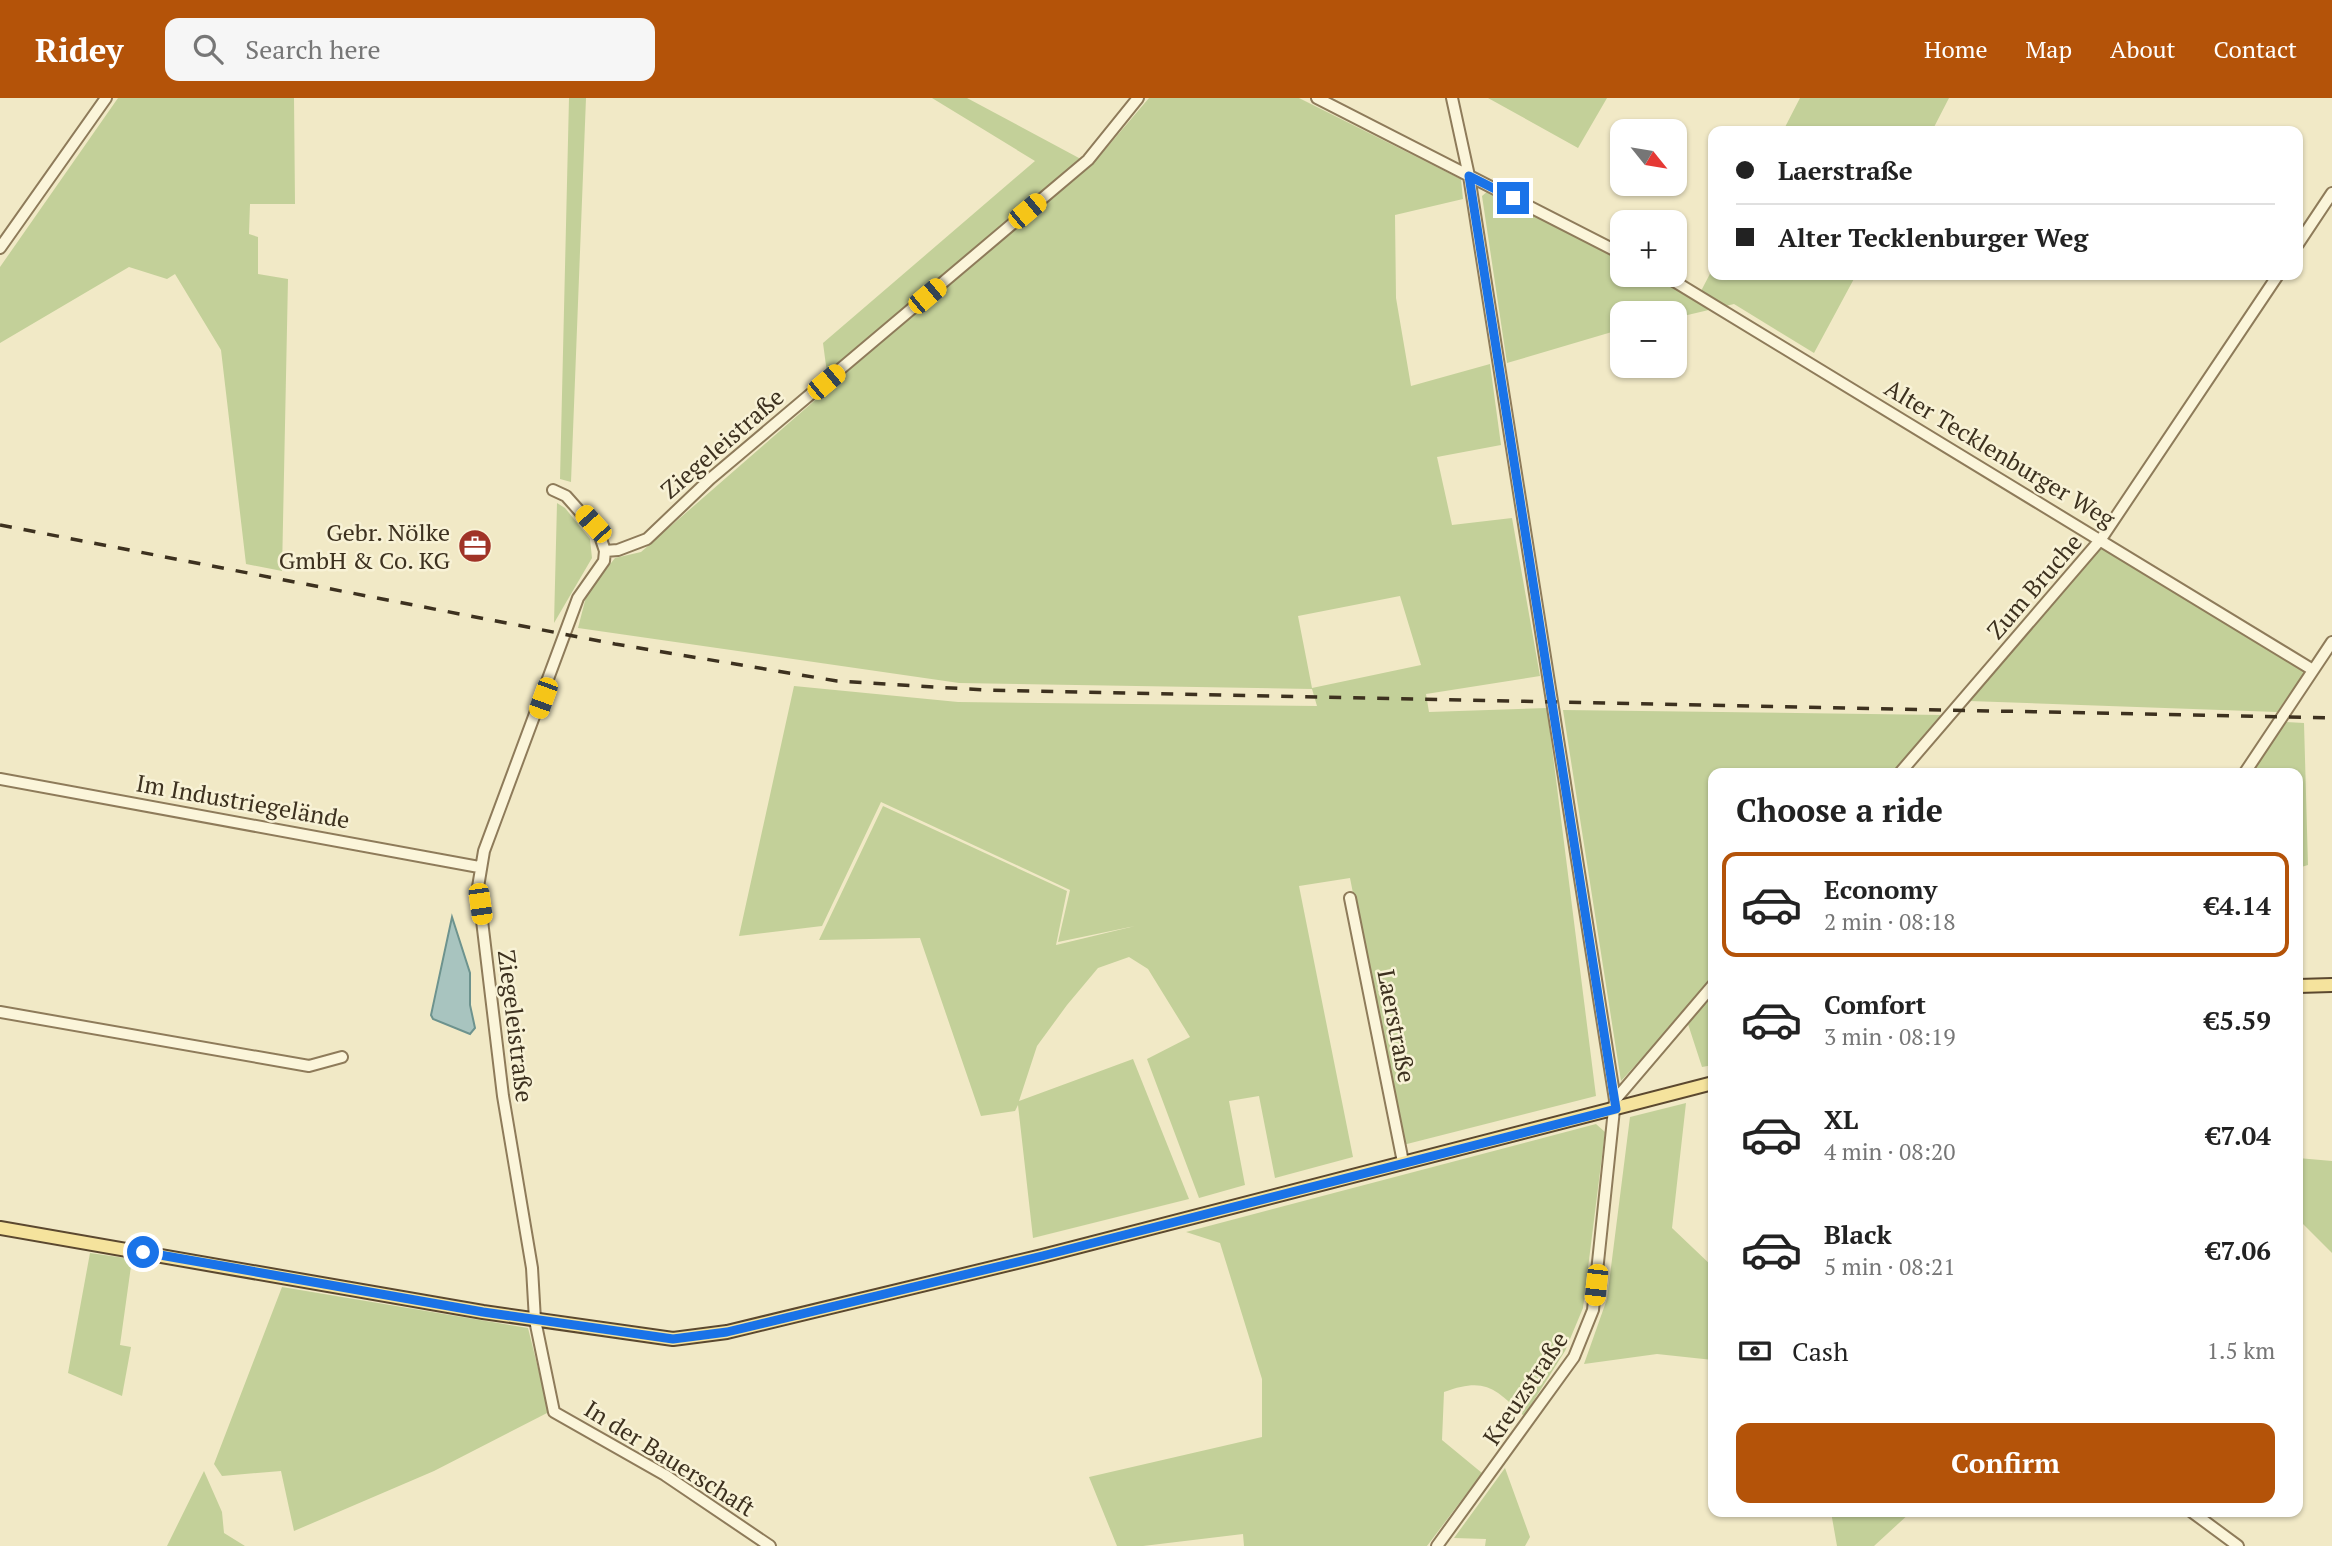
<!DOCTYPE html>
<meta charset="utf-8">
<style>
:root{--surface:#fff;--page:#f6f6f6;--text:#222;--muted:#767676;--line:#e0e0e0;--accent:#b45309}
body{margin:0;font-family:"PT Serif",serif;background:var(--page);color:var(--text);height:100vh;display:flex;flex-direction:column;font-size:26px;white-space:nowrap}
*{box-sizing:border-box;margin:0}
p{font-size:23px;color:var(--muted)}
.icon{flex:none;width:38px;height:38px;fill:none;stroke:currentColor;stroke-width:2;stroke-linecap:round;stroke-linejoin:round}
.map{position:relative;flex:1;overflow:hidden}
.side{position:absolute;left:1708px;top:670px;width:595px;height:749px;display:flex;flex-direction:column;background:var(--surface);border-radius:14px;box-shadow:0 2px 5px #0004}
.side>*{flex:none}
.guide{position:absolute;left:1708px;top:28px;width:595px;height:154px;border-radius:14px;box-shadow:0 2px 5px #0004;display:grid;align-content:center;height:154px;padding:0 28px;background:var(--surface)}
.needle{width:46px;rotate:120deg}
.controls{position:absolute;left:1610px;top:21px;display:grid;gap:14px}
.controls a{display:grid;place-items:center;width:77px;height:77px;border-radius:14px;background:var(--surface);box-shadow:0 2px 5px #0004;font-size:35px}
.end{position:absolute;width:32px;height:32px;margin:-16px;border:9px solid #1a73e8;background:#fff;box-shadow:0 0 0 4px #fff}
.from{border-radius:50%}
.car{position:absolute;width:21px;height:42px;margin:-21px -10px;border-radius:9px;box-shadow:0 0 5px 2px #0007;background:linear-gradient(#f5c518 24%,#345 0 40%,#f5c518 0 76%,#345 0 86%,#f5c518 0)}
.guide b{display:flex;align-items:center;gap:24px;height:66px;font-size:26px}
.guide b+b{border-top:2px solid var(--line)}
.guide i{width:18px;height:18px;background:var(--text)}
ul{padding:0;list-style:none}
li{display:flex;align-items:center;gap:21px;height:105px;margin:0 14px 10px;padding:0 14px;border:4px solid transparent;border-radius:14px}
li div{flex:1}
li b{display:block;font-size:26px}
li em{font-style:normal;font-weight:600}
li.current{border-color:var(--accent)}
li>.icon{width:63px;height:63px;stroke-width:1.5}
h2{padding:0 28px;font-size:32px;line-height:84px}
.pay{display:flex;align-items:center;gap:18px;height:77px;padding:0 28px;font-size:26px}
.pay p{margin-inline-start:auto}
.cta{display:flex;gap:14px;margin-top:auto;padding:14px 28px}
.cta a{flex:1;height:80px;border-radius:14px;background:var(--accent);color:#fff;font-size:28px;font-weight:600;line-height:80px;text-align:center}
header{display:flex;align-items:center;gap:42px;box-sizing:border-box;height:98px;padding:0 35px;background:var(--accent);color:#fff}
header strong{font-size:33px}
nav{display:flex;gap:38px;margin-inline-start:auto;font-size:24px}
.search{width:490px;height:63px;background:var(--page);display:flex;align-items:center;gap:18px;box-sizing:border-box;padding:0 24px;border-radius:14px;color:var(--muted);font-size:26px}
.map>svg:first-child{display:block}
.green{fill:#c3d099;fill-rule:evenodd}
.water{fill:#a8c4bf;stroke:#6d938e;stroke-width:2}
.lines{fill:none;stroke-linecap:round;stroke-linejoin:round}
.minor-casing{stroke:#8e7b5a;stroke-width:14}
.major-casing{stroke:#5b482f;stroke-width:16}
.minor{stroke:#fbf5da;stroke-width:10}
.major{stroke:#f5e39d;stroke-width:12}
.rail{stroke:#3d311f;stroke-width:3.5;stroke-dasharray:12 12;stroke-linecap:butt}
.route{stroke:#1a73e8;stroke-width:9}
.labels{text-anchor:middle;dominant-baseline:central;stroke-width:5;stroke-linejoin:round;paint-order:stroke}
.street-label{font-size:24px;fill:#3d311f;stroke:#f8f2d6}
.poi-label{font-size:24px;fill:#3d311f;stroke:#f8f2d6;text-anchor:end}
</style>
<header>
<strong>Ridey</strong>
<div class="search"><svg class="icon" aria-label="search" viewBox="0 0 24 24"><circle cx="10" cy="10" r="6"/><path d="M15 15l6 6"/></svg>Search here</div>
<nav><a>Home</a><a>Map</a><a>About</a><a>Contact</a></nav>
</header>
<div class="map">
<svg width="2332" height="1448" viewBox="0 0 2332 1448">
<rect width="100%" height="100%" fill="#f1e9c6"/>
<path class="green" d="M118,0H294L295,106H250L249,136L258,139V176L288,181L282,473L246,466L221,252L175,176L167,181L129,169L0,245V169Z
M569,0H586L571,384L560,381Z
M932,0H967L1092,67L1149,0H1299L1461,81L1463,101L1395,117L1396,200L1411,288L1490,266L1501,347L1437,359L1452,427L1512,420L1540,578L1426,596L1429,614L1547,610L1596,998L1403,1047L1350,780L1299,788L1353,1059L1275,1080L1259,998L1229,1003L1245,1087L1199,1100L1147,961L1190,939L1148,871L1129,859L1098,870L1067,907L1037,948L1019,1003L1133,961L1189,1101L1033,1140L1018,1007L1015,1013L981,1018L920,840L819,842L883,708L1067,793L1056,847L1135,828L1058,844L1070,792L881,704L822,828L739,838L794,588L958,604L1317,608L1312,591L959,585L578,530L587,495L615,460L641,454L829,290L823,245L1035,63ZM1400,498L1421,567L1312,590L1298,518Z
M1488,0H1607L1578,50Z
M1800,0H1949L1932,33H1783Z
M1489,92L1622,161V177H1660L1701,193L1713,170V177H1856L1814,255L1734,206L1675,220V215H1622V231L1507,265L1482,98Z
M557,405L565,410L590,441L592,460L554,525Z
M2102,449L2305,574L2277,614L1969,603Z
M1563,612L1942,617L1892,675L1713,676V882L1621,983Z
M2284,624L2304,625L2308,767L2298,770V676H2249Z
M1713,893V967L1702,969L1687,923Z
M1686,1005L1672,1130L1713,1169V1262L1657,1256L1584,1266L1607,1201L1630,1019Z
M1596,1026L1605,1034L1583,1210L1565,1253L1524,1318C1495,1290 1485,1279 1444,1294L1442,1342L1482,1375L1427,1448H1244L1243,1436L1143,1448H1117L1089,1379L1262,1339V1281L1220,1145L1186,1134Z
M2298,1060L2332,1063V1155L2298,1121Z
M90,1155L132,1161L120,1247L131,1249L122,1298L68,1275Z
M282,1189L528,1230L549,1314L434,1373L294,1433L281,1373L222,1378L214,1366Z
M1505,1370L1530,1439L1525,1448H1485L1486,1441L1454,1440Z
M204,1373L222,1414L224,1435L245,1448H167Z
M1831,1414H1911L1874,1448H1837Z"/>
<path class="water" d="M452,819L470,875V907L475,930L470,936L433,921L431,917Z"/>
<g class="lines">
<g class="minor-casing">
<path id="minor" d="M1317,0L1622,156
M2298,146L2332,95
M0,150L106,0
M1664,177L2313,572
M553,392L566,398L599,435L605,453L604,463L578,500L484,753L478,789L503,998L532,1170L535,1222L554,1314L665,1377L770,1448
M605,453L618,452L647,441L710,381L1088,62L1138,0
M1899,676L2101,441L2278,177
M2244,676L2332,544
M0,681L479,769
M1350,800L1403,1064
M0,914L309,968L342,959
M1615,1002L1713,887
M2192,1414L2238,1448
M1437,1448L1574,1259L1593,1212L1615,1002L1469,78L1452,0"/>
</g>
<g class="major-casing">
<path id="major" d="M2298,888L2332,887
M0,1130L483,1214L673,1241L727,1234L1042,1158L1713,985"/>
</g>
<use href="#minor" class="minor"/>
<use href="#major" class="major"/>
<path class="rail" d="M0,427L615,546L837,583L984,592L2332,620"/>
</g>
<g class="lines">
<path class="route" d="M143,1154L483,1214L673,1241L727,1234L1042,1158L1616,1011L1469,78L1513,100"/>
</g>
<defs>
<g id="office-disc" transform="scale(1.75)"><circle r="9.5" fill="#a03327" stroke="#f8f2d6"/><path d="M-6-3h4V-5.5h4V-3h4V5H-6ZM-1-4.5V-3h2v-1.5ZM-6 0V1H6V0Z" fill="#fff"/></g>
</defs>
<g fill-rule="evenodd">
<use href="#office-disc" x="475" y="448"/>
</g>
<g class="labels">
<g class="street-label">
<text transform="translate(722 345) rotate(-41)">Ziegeleistraße</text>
<text transform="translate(2000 355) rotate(31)">Alter Tecklenburger Weg</text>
<text transform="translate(2034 488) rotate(-49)">Zum Bruche</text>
<text transform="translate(243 703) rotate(10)">Im Industriegelände</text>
<text transform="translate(516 928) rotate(83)">Ziegeleistraße</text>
<text transform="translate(1397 928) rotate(79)">Laerstraße</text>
<text transform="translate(1525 1290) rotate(-56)">Kreuzstraße</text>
<text transform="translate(670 1360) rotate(32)">In der Bauerschaft</text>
</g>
<g class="poi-label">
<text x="450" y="434">Gebr. Nölke<tspan x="450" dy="28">GmbH &amp; Co. KG</tspan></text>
</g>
</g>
</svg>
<div class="controls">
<a><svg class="needle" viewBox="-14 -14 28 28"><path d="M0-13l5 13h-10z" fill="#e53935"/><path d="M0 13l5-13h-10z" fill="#767676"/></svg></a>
<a>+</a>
<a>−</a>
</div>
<i class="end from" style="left:143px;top:1154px"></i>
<i class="end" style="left:1513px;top:100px"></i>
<i class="car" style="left:1027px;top:113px;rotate:50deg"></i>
<i class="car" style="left:927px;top:198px;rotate:50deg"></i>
<i class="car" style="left:826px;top:284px;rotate:50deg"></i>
<i class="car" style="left:593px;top:426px;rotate:318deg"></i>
<i class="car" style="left:543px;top:600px;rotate:200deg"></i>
<i class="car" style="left:480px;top:806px;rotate:172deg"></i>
<i class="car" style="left:1596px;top:1187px;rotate:186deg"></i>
<div class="guide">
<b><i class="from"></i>Laerstraße</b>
<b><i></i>Alter Tecklenburger Weg</b>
</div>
<section class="side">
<h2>Choose a ride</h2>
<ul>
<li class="current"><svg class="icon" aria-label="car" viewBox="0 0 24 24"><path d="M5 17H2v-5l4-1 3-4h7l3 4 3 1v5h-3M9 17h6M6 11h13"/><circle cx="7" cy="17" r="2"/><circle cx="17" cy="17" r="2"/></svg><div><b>Economy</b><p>2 min · 08:18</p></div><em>€4.14</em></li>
<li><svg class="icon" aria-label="car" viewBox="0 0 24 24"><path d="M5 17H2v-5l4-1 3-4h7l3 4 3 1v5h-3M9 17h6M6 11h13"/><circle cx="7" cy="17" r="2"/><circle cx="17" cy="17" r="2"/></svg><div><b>Comfort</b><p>3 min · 08:19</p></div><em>€5.59</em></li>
<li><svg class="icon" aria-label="car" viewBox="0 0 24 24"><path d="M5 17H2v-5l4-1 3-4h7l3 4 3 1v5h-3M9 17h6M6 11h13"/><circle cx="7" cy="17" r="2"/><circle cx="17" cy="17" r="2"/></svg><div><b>XL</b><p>4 min · 08:20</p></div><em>€7.04</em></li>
<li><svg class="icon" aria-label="car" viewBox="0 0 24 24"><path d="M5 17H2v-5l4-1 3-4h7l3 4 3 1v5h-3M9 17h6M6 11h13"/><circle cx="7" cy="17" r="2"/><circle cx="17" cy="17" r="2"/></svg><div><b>Black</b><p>5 min · 08:21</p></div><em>€7.06</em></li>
</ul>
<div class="pay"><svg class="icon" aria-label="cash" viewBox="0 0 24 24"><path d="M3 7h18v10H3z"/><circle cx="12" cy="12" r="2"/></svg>Cash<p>1.5 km</p></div>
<div class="cta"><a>Confirm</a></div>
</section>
</div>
